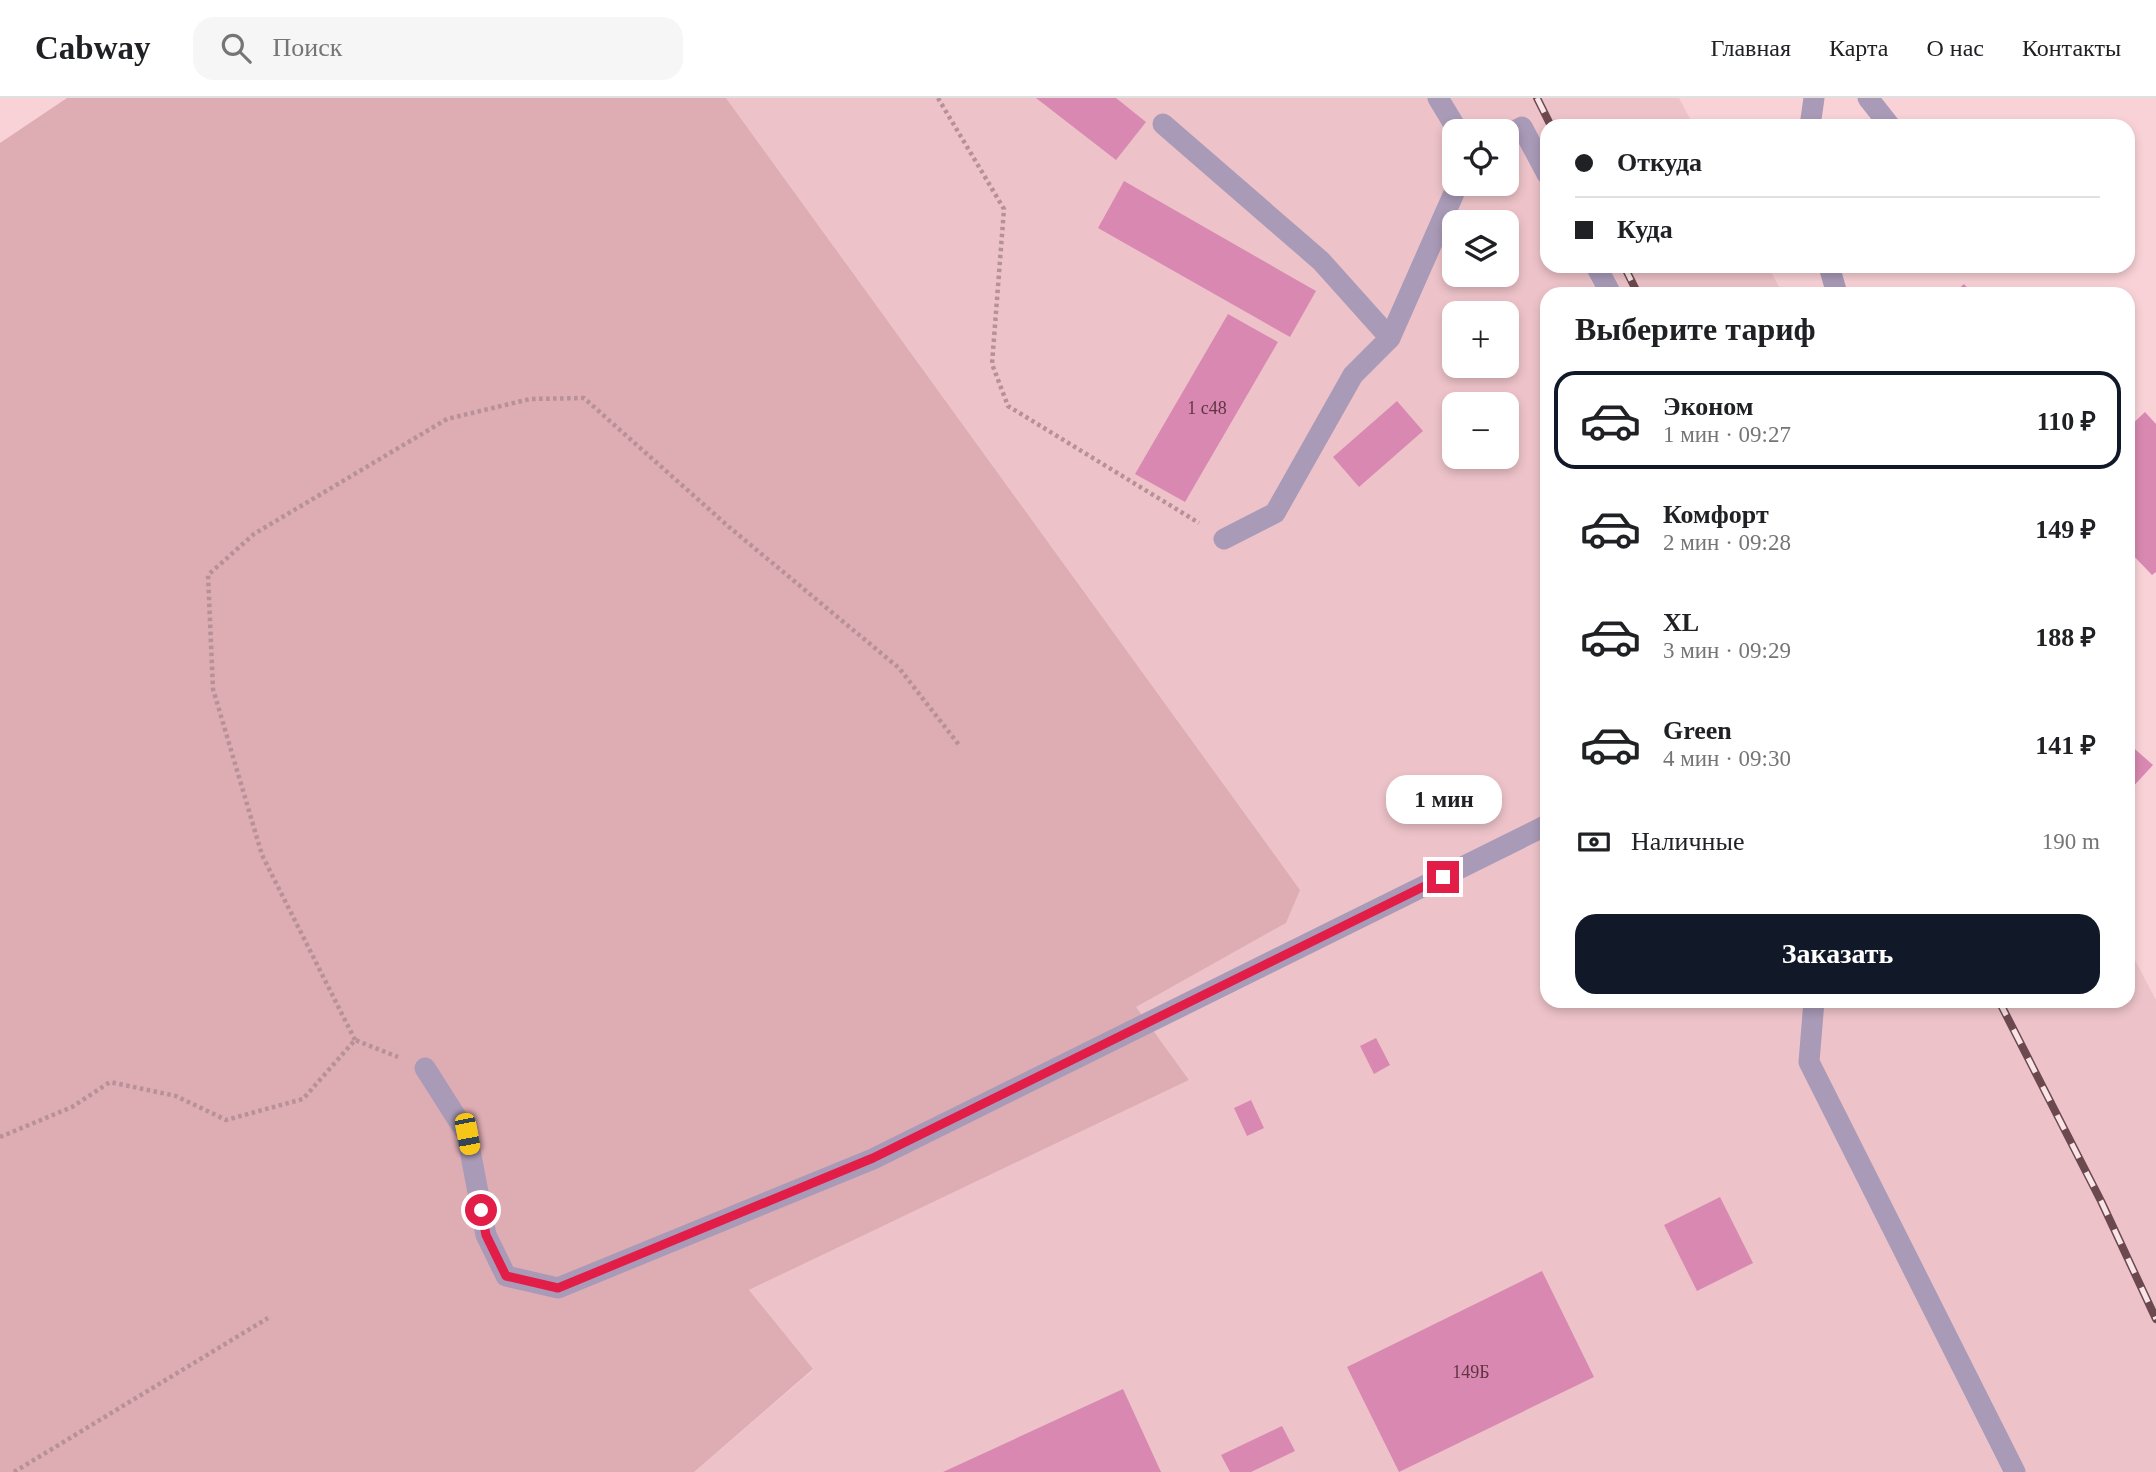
<!DOCTYPE html>
<html lang="ru">
<meta charset="utf-8">
<style>
:root{--surface:#fff;--page:#f6f6f6;--text:#202124;--muted:#757577;--line:#e0e0e0;--accent:#111827}
body{margin:0;font-family:Georgia,serif;background:var(--page);color:var(--text);height:100vh;display:flex;flex-direction:column;font-size:26px;white-space:nowrap}
*{box-sizing:border-box;margin:0}
p{font-size:23px;color:var(--muted)}
.icon{flex:none;width:38px;height:38px;fill:none;stroke:currentColor;stroke-width:2;stroke-linecap:round;stroke-linejoin:round}
.map{position:relative;flex:1;overflow:hidden}
.details{position:absolute;left:1540px;top:189px;width:595px;height:721px;display:flex;flex-direction:column;background:var(--surface);border-radius:21px;box-shadow:0 4px 10px #0003}
.details>*{flex:none}
.hud{position:absolute;left:1540px;top:21px;width:595px;height:154px;border-radius:21px;box-shadow:0 4px 10px #0003;display:grid;align-content:center;height:154px;padding:0 35px;background:var(--surface)}
.buttons{position:absolute;left:1442px;top:21px;display:grid;gap:14px}
.buttons a{display:grid;place-items:center;width:77px;height:77px;border-radius:14px;background:var(--surface);box-shadow:0 4px 10px #0003;font-size:35px}
.end{position:absolute;width:32px;height:32px;margin:-16px;border:9px solid #e11d48;background:#fff;box-shadow:0 0 0 4px #fff}
.from{border-radius:50%}
.bubble{position:absolute;height:49px;border-radius:21px;background:var(--surface);box-shadow:0 4px 10px #0003;font-size:23px;font-weight:700;line-height:49px;text-align:center}
.car{position:absolute;width:21px;height:42px;margin:-21px -10px;border-radius:9px;box-shadow:0 0 5px 2px #0007;background:linear-gradient(#f5c518 24%,#345 0 40%,#f5c518 0 76%,#345 0 86%,#f5c518 0)}
.hud b{display:flex;align-items:center;gap:24px;height:66px;font-size:26px}
.hud b+b{border-top:2px solid var(--line)}
.hud i{width:18px;height:18px;background:var(--text)}
ul{padding:0;list-style:none}
li{display:flex;align-items:center;gap:21px;height:98px;margin:0 14px 10px;padding:0 21px;border:4px solid transparent;border-radius:21px}
li div{flex:1}
li b{display:block;font-size:26px}
li em{font-style:normal;font-weight:700}
li.current{border-color:var(--accent)}
li>.icon{width:63px;height:63px;stroke-width:1.5}
h2{padding:0 35px;font-size:32px;line-height:84px}
.pay{display:flex;align-items:center;gap:18px;height:77px;padding:0 35px;font-size:26px}
.pay p{margin-inline-start:auto}
.cta{display:flex;gap:14px;margin-top:auto;padding:14px 35px}
.cta a{flex:1;height:80px;border-radius:21px;background:var(--accent);color:#fff;font-size:28px;font-weight:700;line-height:80px;text-align:center}
header{display:flex;align-items:center;gap:42px;box-sizing:border-box;height:98px;padding:0 35px;background:var(--surface);border-bottom:2px solid var(--line)}
header strong{font-size:33px}
nav{display:flex;gap:38px;margin-inline-start:auto;font-size:24px}
.search{width:490px;height:63px;background:var(--page);display:flex;align-items:center;gap:18px;box-sizing:border-box;padding:0 24px;border-radius:21px;color:var(--muted);font-size:26px}
.map>svg:first-child{display:block}
.built{fill:#edc3c9;fill-rule:evenodd}
.green{fill:#deacb3}
.building{fill:#d989b1}
.lines{fill:none;stroke-linecap:round;stroke-linejoin:round}
.path{stroke:#b69197;stroke-width:4.5;stroke-dasharray:3.5 3.5;stroke-linecap:butt}
.minor{stroke:#a99ab7;stroke-width:21}
.rail-casing{stroke:#6c494f;stroke-width:8}
.rail{stroke:#f9e5e7;stroke-width:5;stroke-dasharray:16;stroke-linecap:butt}
.route{stroke:#e11d48;stroke-width:9}
.labels{text-anchor:middle;dominant-baseline:central;stroke-width:5;stroke-linejoin:round;paint-order:stroke}
.number-label{font-size:18px;fill:#613443}
</style>
<header>
<strong>Cabway</strong>
<div class="search"><svg class="icon" aria-label="search" viewBox="0 0 24 24"><circle cx="10" cy="10" r="6"/><path d="M15 15l6 6"/></svg>Поиск</div>
<nav><a>Главная</a><a>Карта</a><a>О нас</a><a>Контакты</a></nav>
</header>
<div class="map">
<svg width="2156" height="1374" viewBox="0 0 2156 1374">
<rect width="100%" height="100%" fill="#f9d2d7"/>
<path class="built" d="M726,0H1679L1694,28H1547V168H1768L1783,196H1547V903H2128V849L2156,902V1374H694L813,1272L749,1192L1189,982L1135,909L1286,825L1299,792ZM1454,33H1507V86H1454ZM1454,124H1507V177H1454ZM1454,215H1507V268H1454ZM1454,306H1507V359H1454Z"/>
<path class="green" d="M67,0H726L1300,792L1286,825L1136,909L1189,982L749,1192L813,1271L694,1374H0V45Z"/>
<path class="building" d="M1036,0H1116L1146,24L1116,62Z
M1124,83L1316,193L1290,239L1098,130Z
M1964,186L1973,196H1953Z
M1228,216L1278,244L1185,404L1135,376Z
M1397,303L1423,333L1359,389L1333,359Z
M2145,314L2156,326V474L2152,477L2128,452V330Z
M2128,645L2153,667L2129,693L2128,692Z
M1376,940L1390,967L1374,976L1360,948Z
M1251,1002L1264,1030L1247,1038L1234,1010Z
M1720,1099L1753,1165L1697,1193L1664,1127Z
M1542,1173L1594,1279L1399,1374L1347,1269Z
M1123,1291L1161,1374H943Z
M1282,1328L1295,1353L1251,1374H1230L1221,1357Z"/>
<g class="lines">
<path class="path" d="M938,0L1004,111L992,266L1008,308L1199,425
M355,942L262,757L213,591L208,477L254,436L447,321L530,301L584,300L729,429L899,570L959,647
M0,1039L72,1009L110,984L176,998L226,1022L303,1001L355,942L398,959
M14,1374L268,1220"/>
<path class="minor" d="M1438,0L1458,33
M1868,0L1890,28
M1163,26L1321,163L1390,240
M1810,28L1814,0
M1507,37L1522,29L1547,76
M1596,168L1611,196
M1829,168L1837,196
M1224,441L1275,415L1353,277L1390,240L1458,86
M1814,903L1809,964L2015,1374
M425,970L467,1036L486,1137L506,1178L558,1190L873,1061L1547,727"/>
<g class="rail-casing">
<path id="rail" d="M1537,0L1551,28
M1624,168L1638,196
M1999,903L2101,1103L2156,1221"/>
</g>
<use href="#rail" class="rail"/>
</g>
<g class="lines">
<path class="route" d="M481,1112L486,1137L506,1178L558,1190L873,1060L1443,779"/>
</g>
<g class="labels">
<g class="number-label">
<text x="1207" y="310">1 с48</text>
<text x="1471" y="1274">149Б</text>
</g>
</g>
</svg>
<div class="buttons">
<a><svg class="icon" aria-label="locate" viewBox="0 0 24 24"><circle cx="12" cy="12" r="6"/><path d="M12 2v4M12 18v4M2 12h4M18 12h4"/></svg></a>
<a><svg class="icon" aria-label="layers" viewBox="0 0 24 24"><path d="M12 4l9 5-9 5-9-5zM3 14l9 5 9-5"/></svg></a>
<a>+</a>
<a>−</a>
</div>
<i class="end from" style="left:481px;top:1112px"></i>
<i class="end" style="left:1443px;top:779px"></i>
<div class="bubble" style="left:1386px;top:677px;width:116px">1 мин</div>
<i class="car" style="left:467px;top:1036px;rotate:169deg"></i>
<div class="hud">
<b><i class="from"></i>Откуда</b>
<b><i></i>Куда</b>
</div>
<section class="details">
<h2>Выберите тариф</h2>
<ul>
<li class="current"><svg class="icon" aria-label="car" viewBox="0 0 24 24"><path d="M5 17H2v-5l4-1 3-4h7l3 4 3 1v5h-3M9 17h6M6 11h13"/><circle cx="7" cy="17" r="2"/><circle cx="17" cy="17" r="2"/></svg><div><b>Эконом</b><p>1 мин · 09:27</p></div><em>110 ₽</em></li>
<li><svg class="icon" aria-label="car" viewBox="0 0 24 24"><path d="M5 17H2v-5l4-1 3-4h7l3 4 3 1v5h-3M9 17h6M6 11h13"/><circle cx="7" cy="17" r="2"/><circle cx="17" cy="17" r="2"/></svg><div><b>Комфорт</b><p>2 мин · 09:28</p></div><em>149 ₽</em></li>
<li><svg class="icon" aria-label="car" viewBox="0 0 24 24"><path d="M5 17H2v-5l4-1 3-4h7l3 4 3 1v5h-3M9 17h6M6 11h13"/><circle cx="7" cy="17" r="2"/><circle cx="17" cy="17" r="2"/></svg><div><b>XL</b><p>3 мин · 09:29</p></div><em>188 ₽</em></li>
<li><svg class="icon" aria-label="car" viewBox="0 0 24 24"><path d="M5 17H2v-5l4-1 3-4h7l3 4 3 1v5h-3M9 17h6M6 11h13"/><circle cx="7" cy="17" r="2"/><circle cx="17" cy="17" r="2"/></svg><div><b>Green</b><p>4 мин · 09:30</p></div><em>141 ₽</em></li>
</ul>
<div class="pay"><svg class="icon" aria-label="cash" viewBox="0 0 24 24"><path d="M3 7h18v10H3z"/><circle cx="12" cy="12" r="2"/></svg>Наличные<p>190 m</p></div>
<div class="cta"><a>Заказать</a></div>
</section>
</div>
